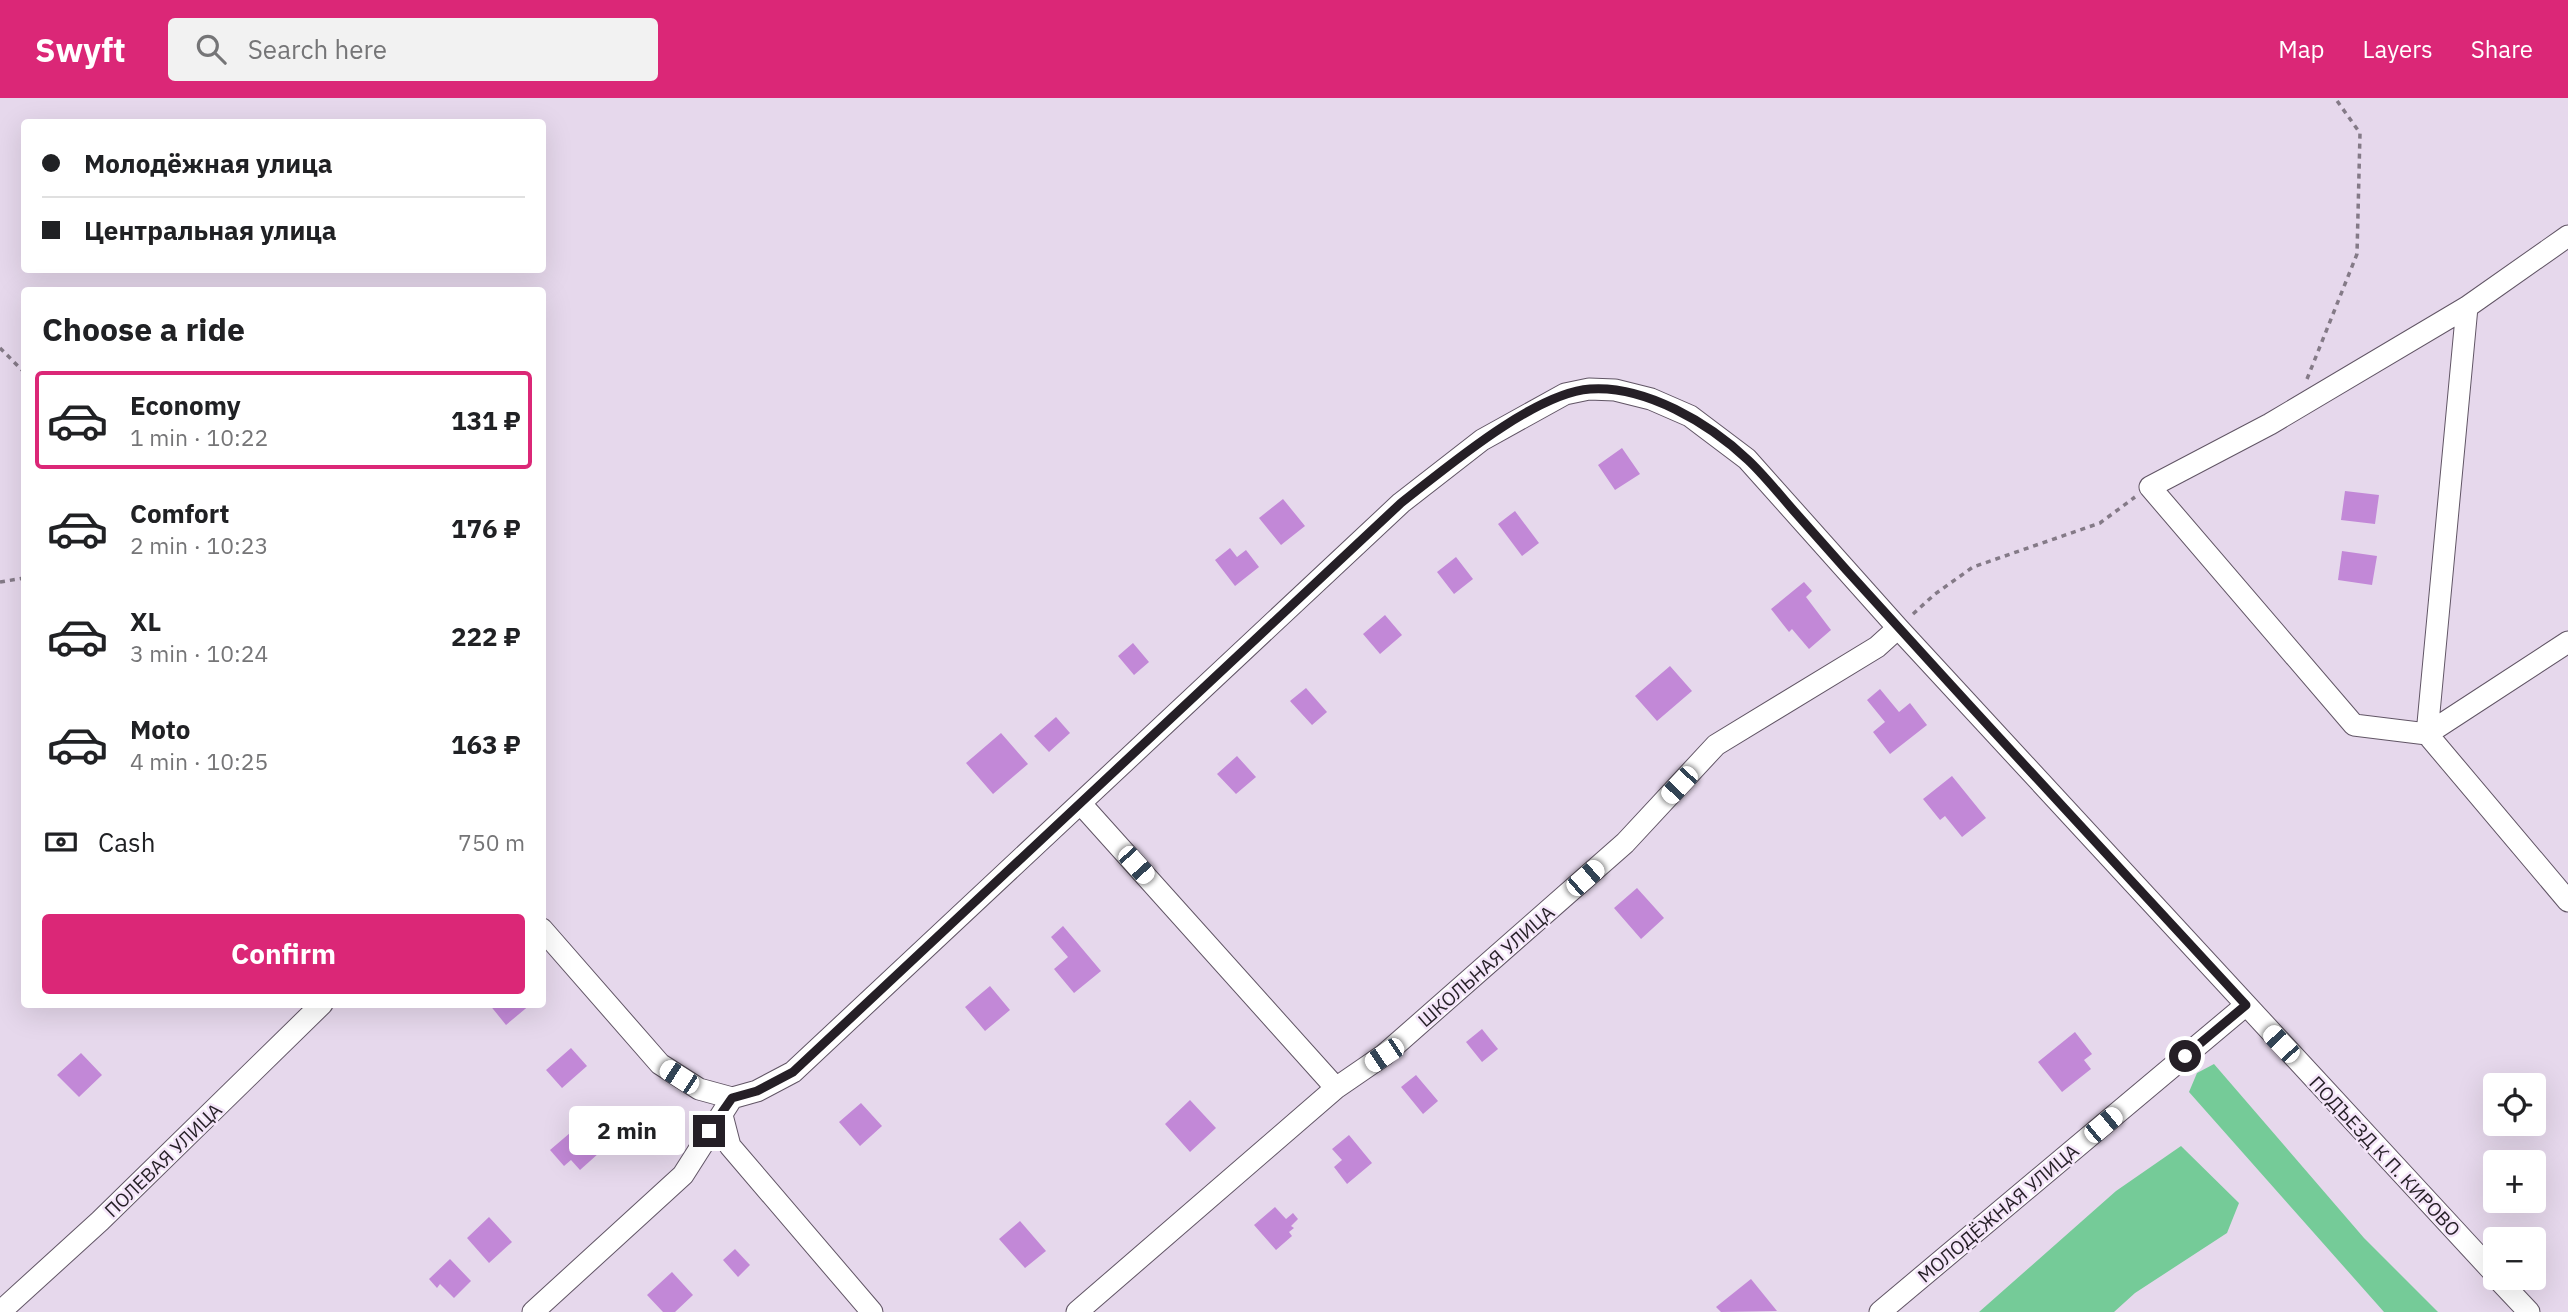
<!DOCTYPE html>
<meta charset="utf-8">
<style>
:root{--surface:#fff;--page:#f2f2f2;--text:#202124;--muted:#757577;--line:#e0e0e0;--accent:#db2777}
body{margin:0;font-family:"IBM Plex Sans",sans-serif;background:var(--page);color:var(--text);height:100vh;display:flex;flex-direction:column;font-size:26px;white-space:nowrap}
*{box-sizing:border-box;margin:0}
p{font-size:23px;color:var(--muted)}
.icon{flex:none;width:38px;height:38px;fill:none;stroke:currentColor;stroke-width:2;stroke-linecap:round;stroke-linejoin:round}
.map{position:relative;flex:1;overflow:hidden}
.side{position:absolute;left:21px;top:189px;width:525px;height:721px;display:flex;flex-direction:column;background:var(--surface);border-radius:7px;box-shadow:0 7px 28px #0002}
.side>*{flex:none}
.top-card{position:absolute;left:21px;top:21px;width:525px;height:154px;border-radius:7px;box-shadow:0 7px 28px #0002;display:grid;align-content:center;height:154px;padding:0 21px;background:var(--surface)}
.controls{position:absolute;left:2483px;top:975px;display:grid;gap:14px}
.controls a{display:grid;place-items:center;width:63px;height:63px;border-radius:7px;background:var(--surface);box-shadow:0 7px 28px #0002;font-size:35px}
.end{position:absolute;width:32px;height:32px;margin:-16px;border:9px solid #251f26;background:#fff;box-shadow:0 0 0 4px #fff}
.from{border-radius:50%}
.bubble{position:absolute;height:49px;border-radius:7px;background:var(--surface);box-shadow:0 7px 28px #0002;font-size:23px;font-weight:700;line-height:49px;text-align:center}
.car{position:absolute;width:21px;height:42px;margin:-21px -10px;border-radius:9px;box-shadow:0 0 5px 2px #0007;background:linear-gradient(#fff 24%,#345 0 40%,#fff 0 76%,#345 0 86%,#fff 0)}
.top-card b{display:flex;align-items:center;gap:24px;height:66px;font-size:26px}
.top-card b+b{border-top:2px solid var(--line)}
.top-card i{width:18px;height:18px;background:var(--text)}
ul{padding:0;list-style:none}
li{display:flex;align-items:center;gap:21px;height:98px;margin:0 14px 10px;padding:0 7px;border:4px solid transparent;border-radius:7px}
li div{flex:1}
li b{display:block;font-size:26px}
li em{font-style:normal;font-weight:700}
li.selected{border-color:var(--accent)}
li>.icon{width:63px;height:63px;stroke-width:1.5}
h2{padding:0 21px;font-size:32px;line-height:84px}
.pay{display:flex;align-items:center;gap:18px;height:77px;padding:0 21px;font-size:26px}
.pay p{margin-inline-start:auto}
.button{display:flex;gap:14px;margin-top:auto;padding:14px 21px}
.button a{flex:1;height:80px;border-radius:7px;background:var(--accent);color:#fff;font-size:28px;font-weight:700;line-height:80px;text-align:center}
header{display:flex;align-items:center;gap:42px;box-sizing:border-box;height:98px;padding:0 35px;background:var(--accent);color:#fff}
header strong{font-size:33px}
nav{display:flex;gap:38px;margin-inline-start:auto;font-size:24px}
.search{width:490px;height:63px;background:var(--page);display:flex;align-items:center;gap:18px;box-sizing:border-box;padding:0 24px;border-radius:7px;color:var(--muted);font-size:26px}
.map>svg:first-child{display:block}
.green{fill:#75cb98}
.building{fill:#c288d7}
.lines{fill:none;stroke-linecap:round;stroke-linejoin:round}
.minor-casing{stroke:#615565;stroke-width:23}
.path{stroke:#847a87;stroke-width:3.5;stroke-dasharray:5 5;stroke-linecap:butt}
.minor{stroke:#fff;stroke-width:21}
.route{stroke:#251f26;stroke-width:9}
.labels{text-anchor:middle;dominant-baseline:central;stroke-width:5;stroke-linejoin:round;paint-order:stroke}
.street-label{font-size:19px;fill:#251f26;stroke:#f4e5f9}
</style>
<header>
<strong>Swyft</strong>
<div class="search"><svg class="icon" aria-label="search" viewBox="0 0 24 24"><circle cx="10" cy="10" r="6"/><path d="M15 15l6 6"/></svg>Search here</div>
<nav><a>Map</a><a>Layers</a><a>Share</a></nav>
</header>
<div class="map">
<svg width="2568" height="1214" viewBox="0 0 2568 1214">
<rect width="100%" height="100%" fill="#e6d8ec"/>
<path class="green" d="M2214,966L2364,1140L2438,1214H2384L2189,994L2197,975Z
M2181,1048L2239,1105L2227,1135L2135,1195L2114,1214H1979L2116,1093Z"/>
<path class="building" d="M1622,350L1640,376L1615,392L1598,367Z
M2345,393L2379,397L2375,426L2341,422Z
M1283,401L1305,428L1281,447L1259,420Z
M1515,413L1539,445L1522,458L1498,426Z
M1230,450L1237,459L1246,452L1259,469L1235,488L1215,462Z
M2342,453L2377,458L2372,487L2338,482Z
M1456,459L1473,481L1454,496L1437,474Z
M1804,484L1812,493L1806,499L1831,532L1809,551L1792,531L1789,534L1771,511Z
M1385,517L1402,537L1380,556L1363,536Z
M1133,545L1149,564L1134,577L1118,558Z
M1670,568L1692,593L1657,623L1635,598Z
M1306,590L1327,614L1312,627L1290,603Z
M1880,591L1899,614L1910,605L1927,627L1890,656L1873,634L1885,624L1867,602Z
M1056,619L1070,635L1049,654L1034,638Z
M1001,635L1028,666L993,696L966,665Z
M1237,658L1256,679L1236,696L1217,676Z
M1952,678L1986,720L1962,739L1945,718L1940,722L1923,701Z
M1637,790L1664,820L1641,841L1614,810Z
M1063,828L1101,873L1074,895L1054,871L1068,859L1051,839Z
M990,888L1010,912L985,933L965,909Z
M489,906H531L506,927Z
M1482,931L1498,951L1482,964L1466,944Z
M2075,934L2092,956L2084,962L2091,971L2062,994L2038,964Z
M571,950L587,968L562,990L546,972Z
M81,955L102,977L79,999L57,977Z
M1416,977L1438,1003L1423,1016L1401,989Z
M1190,1002L1216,1030L1190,1054L1165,1026Z
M861,1005L882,1028L860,1048L839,1024Z
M577,1029L599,1055L580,1072L571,1062L564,1068L550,1052Z
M1349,1037L1372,1065L1347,1086L1334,1069L1342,1062L1332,1051Z
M1275,1109L1286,1121L1293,1115L1298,1121L1291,1128L1294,1130L1289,1134L1292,1138L1276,1152L1254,1127Z
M489,1119L512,1144L489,1165L467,1140Z
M1020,1123L1046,1153L1025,1170L999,1141Z
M735,1151L750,1167L738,1179L723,1162Z
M450,1161L471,1183L454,1200L440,1186L437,1190L429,1181Z
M672,1174L693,1197L675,1214H663L647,1197Z
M1751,1181L1777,1213L1721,1214L1716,1209Z"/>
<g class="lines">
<g class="minor-casing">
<path id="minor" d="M2568,138L2467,209L2270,326L2150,389L2354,627L2427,636L2568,544
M2467,209L2427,636L2568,803
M1081,706L1336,990
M542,831L660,966L699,991L732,1000
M722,1017L730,1048L872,1214
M2497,1180L2529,1214
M0,1214L100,1123L322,906
M533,1214L683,1077L732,1000L757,993L793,974L1401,405L1482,342L1565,296L1589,291L1615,292L1651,301L1690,318L1747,361L1898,530L2496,1177
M1077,1214L1336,990L1384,957L1625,745L1716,647L1877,549L1898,530
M1880,1214L2246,907"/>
</g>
<path class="path" d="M0,250L24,274
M2307,281L2357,156L2360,35L2335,0
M0,484L24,480
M1913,516L1935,496L1973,469L2100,425L2135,399"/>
<use href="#minor" class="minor"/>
</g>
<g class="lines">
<path class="route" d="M709,1033L732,1000L757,993L793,974L1401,405C1446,370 1534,295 1590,291C1645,287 1709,325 1748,362C1764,377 1779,396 1794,413C1829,453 1865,493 1901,532C2015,658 2131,782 2246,907L2185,958"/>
</g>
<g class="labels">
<g class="street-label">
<text transform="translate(1486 868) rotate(-41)">ШКОЛЬНАЯ УЛИЦА</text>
<text transform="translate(2385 1058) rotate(47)">ПОДЪЕЗД К П. КИРОВО</text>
<text transform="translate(163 1062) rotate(-44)">ПОЛЕВАЯ УЛИЦА</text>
<text transform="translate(1998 1115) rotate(-40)">МОЛОДЁЖНАЯ УЛИЦА</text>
</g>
</g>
</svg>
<div class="controls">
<a><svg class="icon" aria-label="locate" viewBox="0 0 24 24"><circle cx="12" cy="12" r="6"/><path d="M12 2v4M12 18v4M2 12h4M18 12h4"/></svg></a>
<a>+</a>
<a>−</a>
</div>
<i class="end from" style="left:2185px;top:958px"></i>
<i class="end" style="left:709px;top:1033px"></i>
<div class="bubble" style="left:569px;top:1008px;width:116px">2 min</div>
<i class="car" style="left:1679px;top:687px;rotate:223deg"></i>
<i class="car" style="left:1136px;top:767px;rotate:138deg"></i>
<i class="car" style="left:1585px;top:780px;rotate:49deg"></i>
<i class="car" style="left:2281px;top:946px;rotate:317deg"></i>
<i class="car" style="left:1384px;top:957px;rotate:236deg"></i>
<i class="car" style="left:679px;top:979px;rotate:303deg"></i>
<i class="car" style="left:2103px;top:1027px;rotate:50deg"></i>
<div class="top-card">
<b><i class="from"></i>Молодёжная улица</b>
<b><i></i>Центральная улица</b>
</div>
<section class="side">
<h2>Choose a ride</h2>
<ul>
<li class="selected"><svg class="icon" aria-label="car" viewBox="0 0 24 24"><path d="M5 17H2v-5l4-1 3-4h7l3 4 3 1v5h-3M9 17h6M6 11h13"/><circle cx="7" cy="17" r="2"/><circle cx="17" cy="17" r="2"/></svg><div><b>Economy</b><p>1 min · 10:22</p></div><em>131 ₽</em></li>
<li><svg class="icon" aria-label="car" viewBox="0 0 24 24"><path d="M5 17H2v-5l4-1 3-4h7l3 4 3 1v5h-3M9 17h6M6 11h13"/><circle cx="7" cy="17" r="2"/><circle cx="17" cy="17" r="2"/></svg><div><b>Comfort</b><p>2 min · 10:23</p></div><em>176 ₽</em></li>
<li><svg class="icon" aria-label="car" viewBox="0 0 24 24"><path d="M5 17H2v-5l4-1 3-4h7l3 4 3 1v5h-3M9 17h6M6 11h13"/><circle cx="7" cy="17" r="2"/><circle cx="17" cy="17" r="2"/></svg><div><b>XL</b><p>3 min · 10:24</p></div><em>222 ₽</em></li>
<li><svg class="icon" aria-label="car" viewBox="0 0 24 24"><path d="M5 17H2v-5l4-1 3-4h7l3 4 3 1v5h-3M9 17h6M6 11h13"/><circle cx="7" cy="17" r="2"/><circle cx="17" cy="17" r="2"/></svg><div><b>Moto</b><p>4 min · 10:25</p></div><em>163 ₽</em></li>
</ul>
<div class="pay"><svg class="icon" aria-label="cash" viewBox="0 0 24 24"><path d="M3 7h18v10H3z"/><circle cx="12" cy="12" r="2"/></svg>Cash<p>750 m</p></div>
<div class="button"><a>Confirm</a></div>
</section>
</div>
